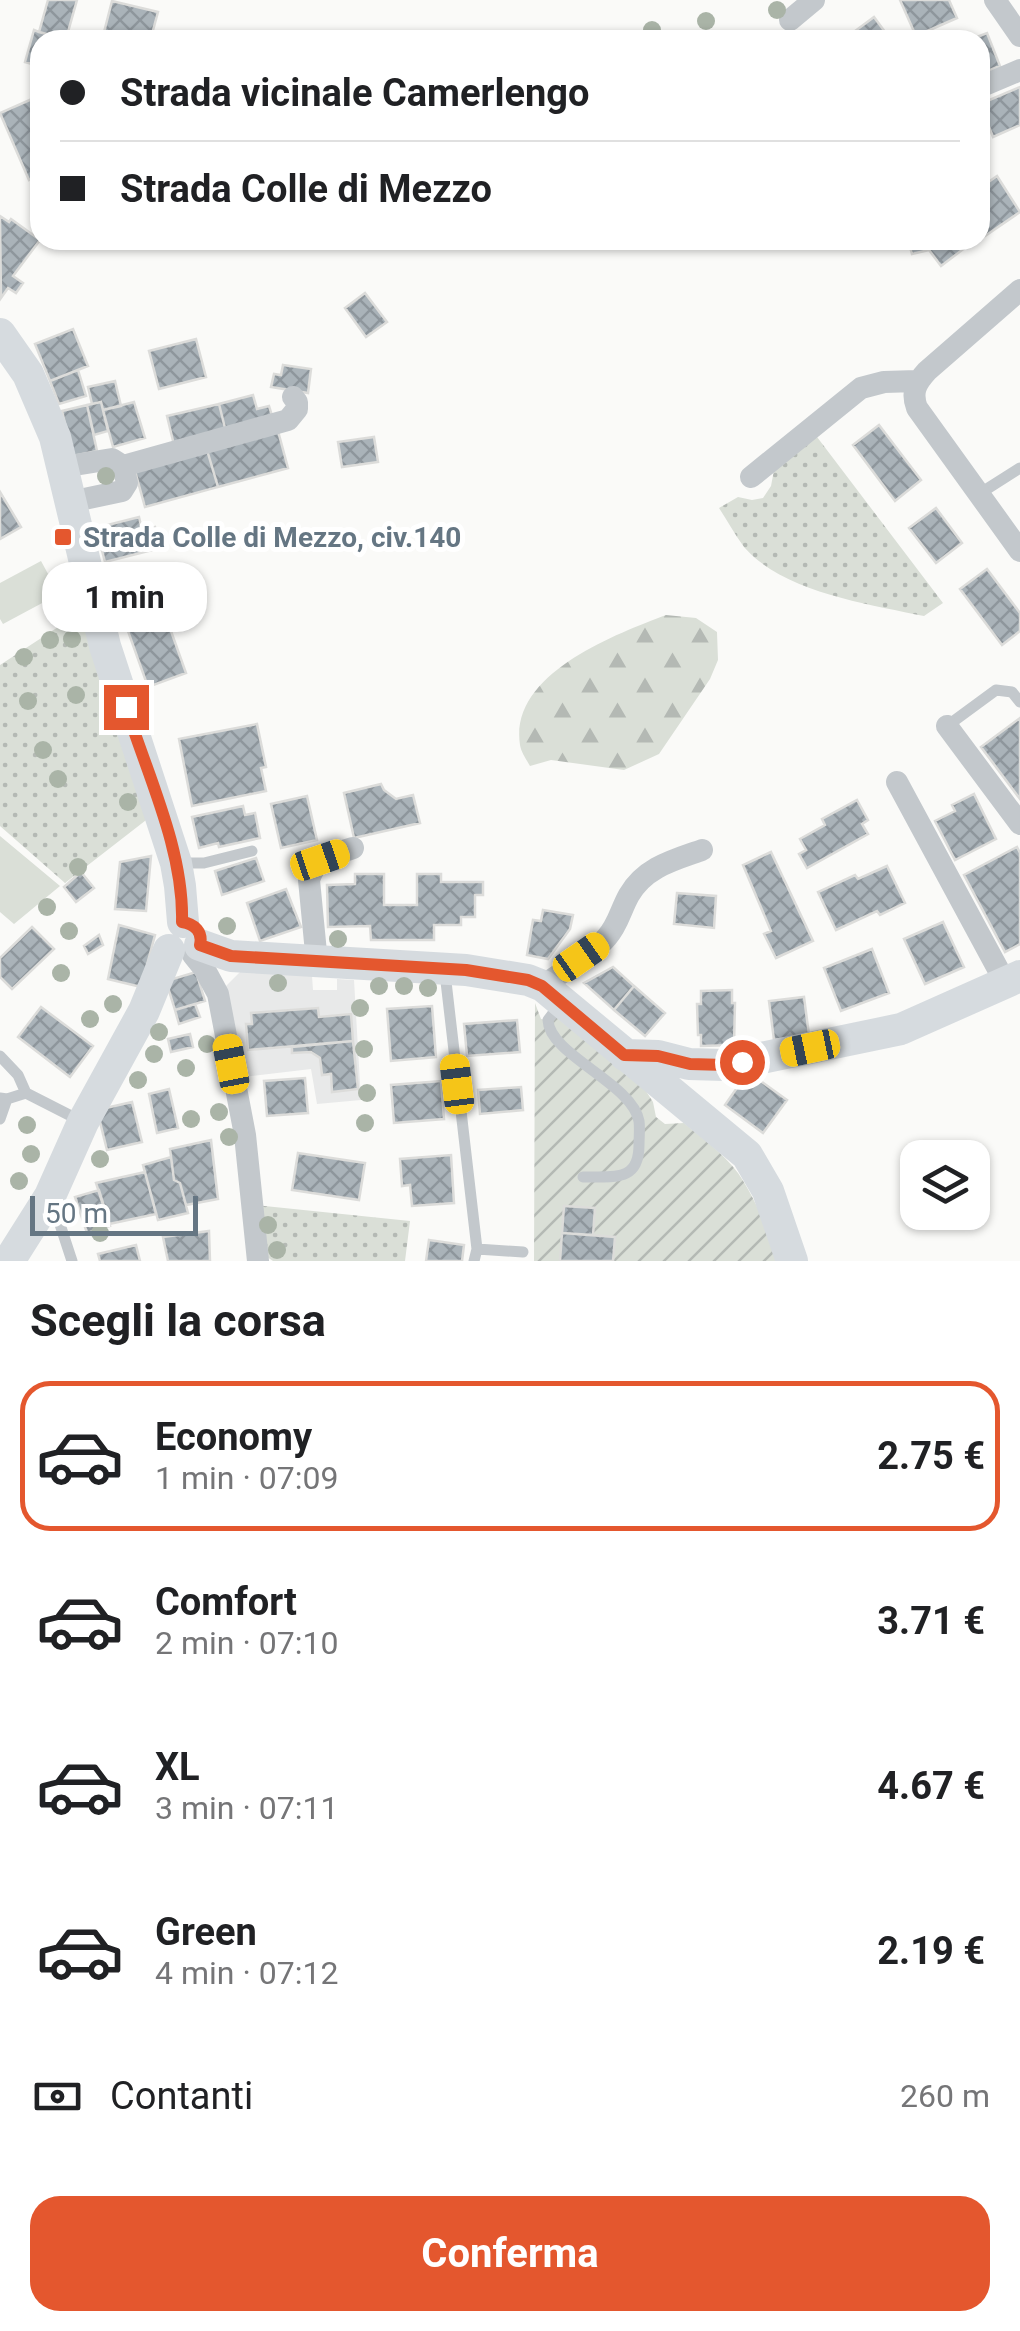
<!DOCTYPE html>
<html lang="it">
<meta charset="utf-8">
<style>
:root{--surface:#fff;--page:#f6f6f6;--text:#202124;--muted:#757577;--line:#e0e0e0;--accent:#e4572e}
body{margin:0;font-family:Roboto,sans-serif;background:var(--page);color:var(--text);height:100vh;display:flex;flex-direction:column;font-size:38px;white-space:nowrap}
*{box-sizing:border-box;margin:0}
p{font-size:32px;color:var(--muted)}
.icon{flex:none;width:55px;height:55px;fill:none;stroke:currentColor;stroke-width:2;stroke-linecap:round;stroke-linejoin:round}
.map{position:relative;height:1261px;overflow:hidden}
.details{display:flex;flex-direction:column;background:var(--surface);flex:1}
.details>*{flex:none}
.banner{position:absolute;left:30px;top:30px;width:960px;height:220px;border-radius:30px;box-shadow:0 2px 8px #0004;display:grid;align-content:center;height:220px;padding:0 30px;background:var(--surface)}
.tools{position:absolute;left:900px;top:1140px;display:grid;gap:20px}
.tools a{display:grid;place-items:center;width:90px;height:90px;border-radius:20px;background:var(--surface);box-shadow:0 2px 8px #0004;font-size:50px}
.scale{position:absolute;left:30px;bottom:25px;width:168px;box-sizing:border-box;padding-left:10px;border:5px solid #657683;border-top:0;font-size:28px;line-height:35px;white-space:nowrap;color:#657683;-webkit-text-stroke:8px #fff;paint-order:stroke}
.end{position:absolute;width:45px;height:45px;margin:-22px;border:12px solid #e4572e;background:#fff;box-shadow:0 0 0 5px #fff}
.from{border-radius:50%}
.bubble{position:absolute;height:70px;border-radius:30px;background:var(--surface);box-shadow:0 2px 8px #0004;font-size:32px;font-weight:700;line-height:70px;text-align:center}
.car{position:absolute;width:30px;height:60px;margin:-30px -15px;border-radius:12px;box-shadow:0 0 8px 2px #0007;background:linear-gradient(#f5c518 24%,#345 0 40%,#f5c518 0 76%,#345 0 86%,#f5c518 0)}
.banner b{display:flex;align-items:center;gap:35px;height:95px;font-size:38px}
.banner b+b{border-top:2px solid var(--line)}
.banner i{width:25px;height:25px;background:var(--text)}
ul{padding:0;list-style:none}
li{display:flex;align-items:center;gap:30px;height:150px;margin:0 20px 15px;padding:0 10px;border:5px solid transparent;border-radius:30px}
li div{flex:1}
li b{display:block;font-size:38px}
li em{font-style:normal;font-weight:700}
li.on{border-color:var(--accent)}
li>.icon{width:90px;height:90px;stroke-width:1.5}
h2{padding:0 30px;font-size:45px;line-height:120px}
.pay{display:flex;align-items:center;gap:25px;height:110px;padding:0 30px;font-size:38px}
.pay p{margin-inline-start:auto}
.button{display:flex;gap:20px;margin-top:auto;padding:20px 30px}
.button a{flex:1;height:115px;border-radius:30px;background:var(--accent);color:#fff;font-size:40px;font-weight:700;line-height:115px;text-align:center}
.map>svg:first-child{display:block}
.built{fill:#e8e9e9}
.grass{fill:url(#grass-dots)}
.forest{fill:url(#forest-firs)}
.garden{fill:url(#garden-furrows)}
.pitch{fill:#dadfd7}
.building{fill:url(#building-cross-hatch);stroke:#dcdcda;stroke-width:2.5}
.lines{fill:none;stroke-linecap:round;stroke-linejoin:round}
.lane{stroke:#c3c8cc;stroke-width:11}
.street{stroke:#c3c8cc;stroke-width:22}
.secondary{stroke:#d6dbdf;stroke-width:32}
.tree{fill:#aab4a7}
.route{stroke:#e4572e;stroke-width:12}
.poi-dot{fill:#e4572e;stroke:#fff;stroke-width:4}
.labels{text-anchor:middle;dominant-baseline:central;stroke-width:10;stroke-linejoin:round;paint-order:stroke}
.poi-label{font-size:28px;font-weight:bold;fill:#657683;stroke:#fff;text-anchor:start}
</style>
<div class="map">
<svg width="1020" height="1261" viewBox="0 0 1020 1261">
<defs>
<pattern id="grass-dots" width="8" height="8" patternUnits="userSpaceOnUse" patternTransform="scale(2.5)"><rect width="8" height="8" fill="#dadfd7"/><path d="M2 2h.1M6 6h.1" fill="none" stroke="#b4b9b4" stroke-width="1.8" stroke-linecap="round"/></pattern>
<pattern id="forest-firs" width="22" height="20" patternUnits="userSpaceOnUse" patternTransform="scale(2.5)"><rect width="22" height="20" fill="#dadfd7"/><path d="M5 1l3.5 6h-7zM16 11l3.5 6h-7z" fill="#b4b9b4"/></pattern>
<pattern id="garden-furrows" width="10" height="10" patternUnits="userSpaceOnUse" patternTransform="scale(2.5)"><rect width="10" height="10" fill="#dadfd7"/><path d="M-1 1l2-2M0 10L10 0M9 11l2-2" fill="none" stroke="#b4b9b4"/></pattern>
<pattern id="building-cross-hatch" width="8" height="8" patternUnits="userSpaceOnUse" patternTransform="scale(2.5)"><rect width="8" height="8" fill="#aab3b9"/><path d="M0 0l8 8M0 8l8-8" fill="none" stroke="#8e969c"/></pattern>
</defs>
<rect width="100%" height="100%" fill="#fafaf8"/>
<path class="built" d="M242,970L312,976L313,990H337V979L354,980L361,1100L317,1104L311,1069L243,1077L224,988Z"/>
<path class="grass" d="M814,433L943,603L924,616C868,604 783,592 744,547C735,535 727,520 719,508L738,497L752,500L763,498L771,486L775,465Z
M81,612L114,722L107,729L110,735L116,734L123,738L150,817L65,883L0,826V665Z
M255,1205L410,1221L405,1261H273L267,1257Z"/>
<path class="forest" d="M666,615L696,618L717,632L718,660L710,679L659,754L624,770L551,760L530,766C526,759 521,752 520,745C509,674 614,635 666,615Z"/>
<path class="garden" d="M535,1003L541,1019L553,1021L556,1017L644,1088L653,1102L656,1117L665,1124L684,1123C703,1139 723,1153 738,1173C756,1199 768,1231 778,1261H534Z"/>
<path class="pitch" d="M41,561L59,594L3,624L0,619V583Z
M0,836L60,886L14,924L0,912Z"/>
<path class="building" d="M48,0H77L66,39L39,32Z
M900,0H949L957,18L916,36Z
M112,1L158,12L152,34L156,35L155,40H102Z
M874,17L891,40H843Z
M34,30L39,32L69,40H40V66L25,62Z
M987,33L1000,66L980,74V40H969Z
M1020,87V125L993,137L980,104Z
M32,99L40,118V175L29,180L0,113Z
M997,176L1020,212L985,236L980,229V188Z
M0,216L9,222L11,219L40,240L13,276L23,283L16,293L8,288L1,298Z
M908,240H961L966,247L941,266L929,250L912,254Z
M365,293L387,322L366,337L345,308Z
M73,329L88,366L50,381L35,344Z
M196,339L206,377L159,389L149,351Z
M283,365L311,369L308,393L271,387L274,374L281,375Z
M78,370L86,396L59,404L50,381Z
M115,381L121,406L103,410L101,402L92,404L88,387Z
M253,395L257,409L269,406L273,419L226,432L219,404Z
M101,402L108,431L94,435L87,405Z
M134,402L145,438L113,447L103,410Z
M219,404L226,432L174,445L167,416Z
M87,405L97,451L73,456L62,411Z
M879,425L921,480L895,501L853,445Z
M278,431L288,468L218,487L207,450Z
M374,437L378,462L342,467L338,442Z
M207,450L218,487L145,507L135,471Z
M0,492L21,527L0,539Z
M936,508L962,543L936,563L909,528Z
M139,517L142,530L155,527L160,548L105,562L96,528Z
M987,569L1020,613V631L1002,645L960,589Z
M157,592L186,673L148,687L119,606Z
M1020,718V799L981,747Z
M257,724L266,767L261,768L266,791L192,806L179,739Z
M381,784L384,790L396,799L413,795L420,823L354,838L344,793Z
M974,794L996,839L955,860L935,821L955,811L952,805Z
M307,796L317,840L281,848L271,804Z
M857,800L868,820L862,824L868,834L807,868L799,854L806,850L800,839L825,825L822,819Z
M243,806L245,815L255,813L260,838L219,847L218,843L199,848L192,817Z
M1017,847L1020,853V944L1005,952L964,875Z
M771,852L813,941L776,958L764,934L771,931L743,865Z
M151,856L146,911L115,909L120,862Z
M256,858L264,881L222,895L215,871Z
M887,866L905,903L880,915L877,911L836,930L818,892L855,875L858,879Z
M81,872L94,888L76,902L64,887Z
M355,874H384V905H417V874H441V882H483V895H475V917H461V925H434V940H371L370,926L328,927L327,885L355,884Z
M286,889L301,927L260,941L247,903Z
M677,893L716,896L714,928L674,924Z
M543,910L573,915L570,929L548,959L527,955L533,920L541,921Z
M943,922L964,967L925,984L904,939Z
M119,925L155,935L141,987L108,979Z
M32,927L54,949L12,989L0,977V958Z
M99,935L103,945L88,954L84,946Z
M872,949L889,993L841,1011L824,968Z
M613,967L634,986L614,1010L584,983Z
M196,972L205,1001L175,1010L166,981Z
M634,986L665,1013L645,1036L614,1010Z
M732,990V1003H735L734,1045L701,1046V1035H698L697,1004H701V991Z
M804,997L809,1035L774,1040L769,1001Z
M195,1004L200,1017L179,1024L175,1010Z
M432,1006L436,1057L391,1061L387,1009Z
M41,1007L93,1046L70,1077L18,1037Z
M318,1008L319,1017L351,1014L353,1041L248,1050L246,1024H252L251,1013Z
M517,1020L520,1052L467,1056L464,1024Z
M190,1034L193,1047L171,1052L168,1039Z
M353,1041L358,1089L332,1092L331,1074L322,1075L320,1058L311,1052L292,1053V1047Z
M748,1072L787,1100L763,1133L725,1105Z
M305,1078L308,1113L267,1116L264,1081Z
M441,1081L444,1119L394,1123L391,1085Z
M521,1087L523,1110L480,1114L478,1090Z
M169,1089L178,1128L157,1133L149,1094Z
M132,1102L142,1142L107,1150L97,1110Z
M211,1140L218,1199L186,1205L180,1183L174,1180L170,1149Z
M298,1153L365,1163L359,1200L292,1190Z
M451,1155L454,1203L412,1206L410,1185L402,1186L400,1159Z
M171,1157L174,1180L180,1183L188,1213L158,1220L143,1165Z
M145,1172L156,1214L109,1224L96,1183Z
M99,1190L110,1226L87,1233L75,1197Z
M564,1206L595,1208L593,1235L562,1233Z
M209,1231L210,1261H168L163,1237Z
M562,1233L615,1237L613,1261H560Z
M429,1240L464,1245L462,1261H426Z
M136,1245L140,1261H100L98,1254Z"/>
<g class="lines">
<path class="lane" d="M979,494L1020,468
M947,726L996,690L1012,692L1020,702
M180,863H204L252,851
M445,973L477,1249L474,1261
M560,1004L548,1020C549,1055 632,1083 639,1121C640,1128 639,1137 639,1145C639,1183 612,1176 583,1177
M0,1056L18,1075L26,1093L79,1120
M0,1098L7,1099L26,1093
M0,1119L7,1099
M53,1203L72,1261
M477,1249L523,1252"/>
<path class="street" d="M995,0L1020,36
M790,20L814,0
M980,87L1020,70
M1020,290L927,371C916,383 911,392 917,408L1020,551
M123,466L288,420L297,409V402L293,397
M62,467L112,459L123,466L127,483L122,491L70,502
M751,477L861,388L884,382L917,381
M947,726L1020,824
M897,782L1005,982
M193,955L205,970L218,994L245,1135L258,1261
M317,963L309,880C317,855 330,856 353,848
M543,986C561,972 593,954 607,937C618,925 621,909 629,895C645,867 674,860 702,850"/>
<path class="secondary" d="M0,334L28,374L55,437L105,646L176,863L180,886L183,922
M200,945L231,956L466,970L528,980L543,986L747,1155L768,1191L792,1261
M625,1055L658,1056L689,1064L725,1065L742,1062L901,1029L1020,976
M9,1261L50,1196L83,1122L144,1011L169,950"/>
</g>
<g class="tree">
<circle cx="777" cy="10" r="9"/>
<circle cx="706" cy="21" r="9"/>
<circle cx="652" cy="30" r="9"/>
<circle cx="106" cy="476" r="9"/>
<circle cx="72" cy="639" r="9"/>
<circle cx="50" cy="640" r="9"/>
<circle cx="24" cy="657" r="9"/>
<circle cx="76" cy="695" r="9"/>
<circle cx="28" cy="701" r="9"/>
<circle cx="43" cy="750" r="9"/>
<circle cx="58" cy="779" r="9"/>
<circle cx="128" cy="802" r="9"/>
<circle cx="78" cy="867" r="9"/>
<circle cx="47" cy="907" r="9"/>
<circle cx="227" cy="926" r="9"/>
<circle cx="69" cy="931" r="9"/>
<circle cx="338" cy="939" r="9"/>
<circle cx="61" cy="973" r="9"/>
<circle cx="278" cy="983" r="9"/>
<circle cx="379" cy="986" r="9"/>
<circle cx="404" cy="986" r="9"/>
<circle cx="428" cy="988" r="9"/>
<circle cx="113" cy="1004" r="9"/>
<circle cx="360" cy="1008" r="9"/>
<circle cx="90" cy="1019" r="9"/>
<circle cx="159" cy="1032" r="9"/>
<circle cx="207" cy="1044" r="9"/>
<circle cx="364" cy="1049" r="9"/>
<circle cx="154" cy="1054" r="9"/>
<circle cx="186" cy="1068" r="9"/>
<circle cx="138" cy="1080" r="9"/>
<circle cx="367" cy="1093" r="9"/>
<circle cx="219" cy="1112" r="9"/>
<circle cx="191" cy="1119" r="9"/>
<circle cx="365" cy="1123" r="9"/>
<circle cx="27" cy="1125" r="9"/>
<circle cx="229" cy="1137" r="9"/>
<circle cx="31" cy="1154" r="9"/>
<circle cx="100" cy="1159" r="9"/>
<circle cx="19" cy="1181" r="9"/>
<circle cx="268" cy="1225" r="9"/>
<circle cx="100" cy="1233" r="9"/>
<circle cx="277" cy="1250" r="9"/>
</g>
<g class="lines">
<path class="route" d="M126,707C147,774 184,850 182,922C195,924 203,932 200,945L231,956L466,970L528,980L542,986L624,1055L658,1056L690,1064L725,1065L742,1062"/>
</g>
<rect class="poi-dot" x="53" y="527" width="20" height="20" rx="5"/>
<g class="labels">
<g class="poi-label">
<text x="83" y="537">Strada Colle di Mezzo, civ.140</text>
</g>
</g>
</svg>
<div class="tools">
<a><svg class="icon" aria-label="layers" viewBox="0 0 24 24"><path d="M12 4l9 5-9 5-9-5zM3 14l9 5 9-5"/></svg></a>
</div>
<div class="scale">50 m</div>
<i class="end from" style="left:742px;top:1062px"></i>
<i class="end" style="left:126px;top:707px"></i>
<div class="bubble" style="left:42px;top:562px;width:165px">1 min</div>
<i class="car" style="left:320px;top:860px;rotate:71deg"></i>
<i class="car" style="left:581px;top:957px;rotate:55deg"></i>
<i class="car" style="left:810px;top:1048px;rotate:258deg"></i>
<i class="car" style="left:231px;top:1064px;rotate:349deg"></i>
<i class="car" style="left:457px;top:1084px;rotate:353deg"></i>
<div class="banner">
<b><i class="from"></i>Strada vicinale Camerlengo</b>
<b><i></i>Strada Colle di Mezzo</b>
</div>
</div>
<section class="details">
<h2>Scegli la corsa</h2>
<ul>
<li class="on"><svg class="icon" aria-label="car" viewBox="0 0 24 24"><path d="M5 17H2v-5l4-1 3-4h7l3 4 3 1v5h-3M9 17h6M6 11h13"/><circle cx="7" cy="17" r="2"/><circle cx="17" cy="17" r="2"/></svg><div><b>Economy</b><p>1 min · 07:09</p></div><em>2.75 €</em></li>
<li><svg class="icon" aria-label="car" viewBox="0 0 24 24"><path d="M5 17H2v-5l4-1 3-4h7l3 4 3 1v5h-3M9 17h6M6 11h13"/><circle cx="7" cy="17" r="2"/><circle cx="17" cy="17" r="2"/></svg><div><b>Comfort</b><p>2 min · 07:10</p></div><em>3.71 €</em></li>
<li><svg class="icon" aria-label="car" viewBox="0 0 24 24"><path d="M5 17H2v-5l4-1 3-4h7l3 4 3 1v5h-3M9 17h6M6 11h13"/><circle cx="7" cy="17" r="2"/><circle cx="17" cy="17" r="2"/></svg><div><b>XL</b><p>3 min · 07:11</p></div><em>4.67 €</em></li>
<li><svg class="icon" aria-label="car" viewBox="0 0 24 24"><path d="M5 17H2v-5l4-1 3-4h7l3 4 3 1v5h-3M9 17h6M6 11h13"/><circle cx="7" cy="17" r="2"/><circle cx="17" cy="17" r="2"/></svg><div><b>Green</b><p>4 min · 07:12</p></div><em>2.19 €</em></li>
</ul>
<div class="pay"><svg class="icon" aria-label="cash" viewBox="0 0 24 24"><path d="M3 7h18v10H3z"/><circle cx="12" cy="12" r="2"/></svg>Contanti<p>260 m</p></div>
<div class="button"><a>Conferma</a></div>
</section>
